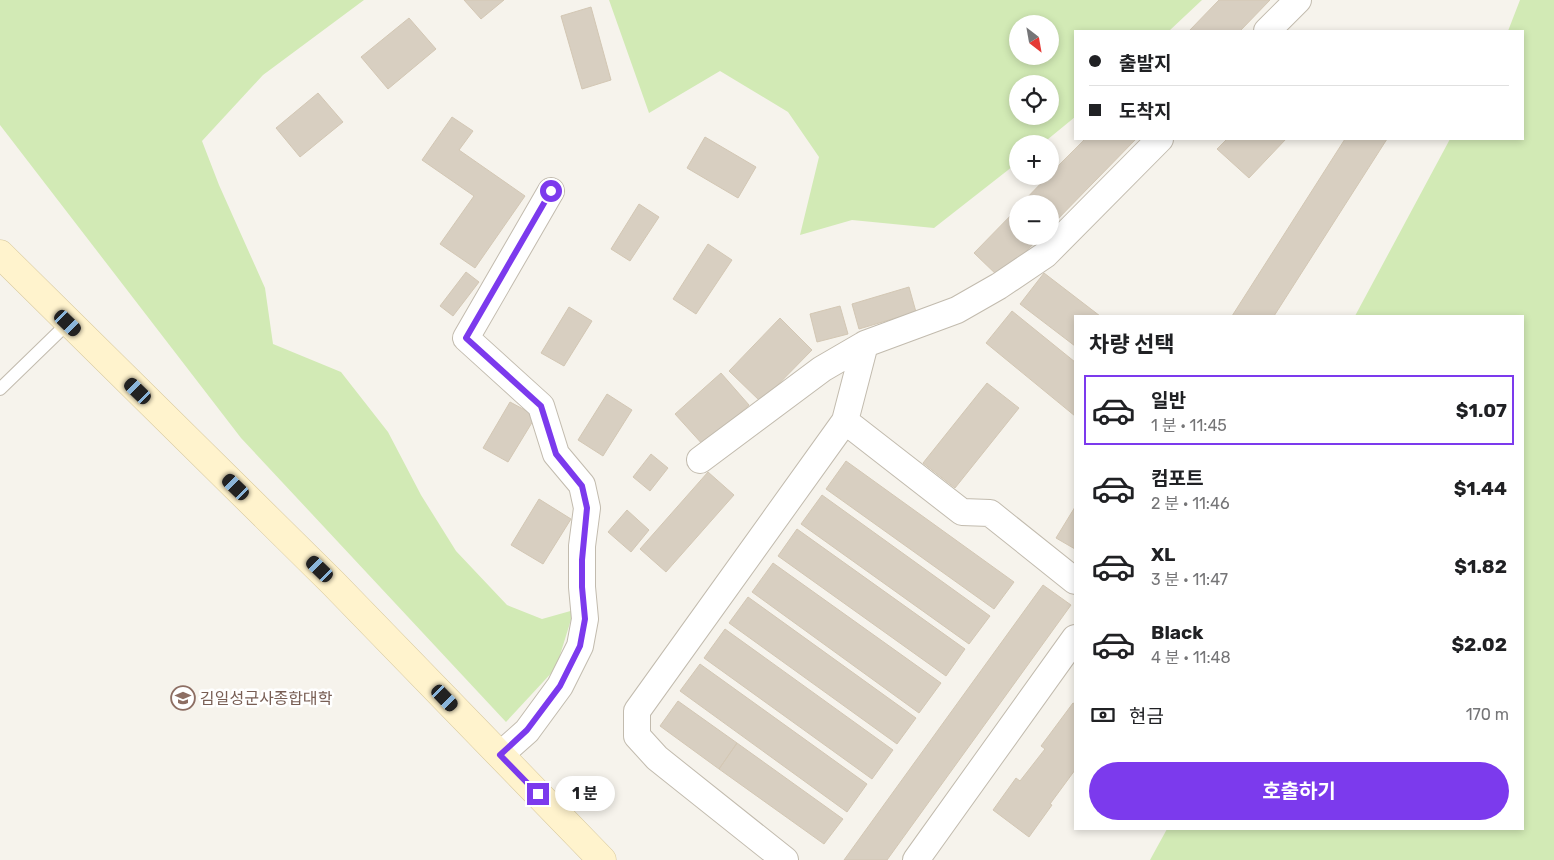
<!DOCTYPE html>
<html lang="ko">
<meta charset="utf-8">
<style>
:root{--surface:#fff;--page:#f2f2f2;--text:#202124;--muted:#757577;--line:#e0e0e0;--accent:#7c3aed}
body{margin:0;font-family:Rubik,"Noto Sans KR",sans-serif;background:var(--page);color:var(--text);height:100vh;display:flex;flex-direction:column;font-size:19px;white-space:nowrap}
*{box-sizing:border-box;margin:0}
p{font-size:16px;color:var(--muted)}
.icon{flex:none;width:28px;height:28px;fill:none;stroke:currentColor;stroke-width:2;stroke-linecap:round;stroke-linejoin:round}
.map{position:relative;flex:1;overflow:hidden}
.details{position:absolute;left:1074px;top:315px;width:450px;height:515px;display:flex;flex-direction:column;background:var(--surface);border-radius:0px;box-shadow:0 2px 8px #0003}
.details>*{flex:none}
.top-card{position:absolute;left:1074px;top:30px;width:450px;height:110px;border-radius:0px;box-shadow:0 2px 8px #0003;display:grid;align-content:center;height:110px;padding:0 15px;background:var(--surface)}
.needle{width:32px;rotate:149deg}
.buttons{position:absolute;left:1009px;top:15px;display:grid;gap:10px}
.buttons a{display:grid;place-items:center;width:50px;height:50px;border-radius:50%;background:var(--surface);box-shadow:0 2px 8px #0003;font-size:25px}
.end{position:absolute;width:22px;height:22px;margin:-11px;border:6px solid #7c3aed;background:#fff;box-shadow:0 0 0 2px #fff}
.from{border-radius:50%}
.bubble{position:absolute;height:35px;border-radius:18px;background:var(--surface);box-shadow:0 2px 8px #0003;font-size:16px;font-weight:700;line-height:35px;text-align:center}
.car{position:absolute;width:15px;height:30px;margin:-15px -8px;border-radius:6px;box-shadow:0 0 4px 1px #0007;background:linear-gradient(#222 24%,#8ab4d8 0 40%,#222 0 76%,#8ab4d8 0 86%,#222 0)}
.top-card b{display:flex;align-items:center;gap:18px;height:48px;font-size:19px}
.top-card b+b{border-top:1px solid var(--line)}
.top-card i{width:12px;height:12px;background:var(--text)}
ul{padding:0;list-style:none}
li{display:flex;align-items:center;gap:15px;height:70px;margin:0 10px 8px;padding:0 5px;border:2px solid transparent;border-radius:0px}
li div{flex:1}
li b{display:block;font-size:19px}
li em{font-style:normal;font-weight:700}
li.active{border-color:var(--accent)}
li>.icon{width:45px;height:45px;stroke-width:1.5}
h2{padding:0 15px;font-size:22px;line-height:60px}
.pay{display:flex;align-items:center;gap:12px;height:55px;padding:0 15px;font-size:19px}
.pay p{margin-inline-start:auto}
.cta{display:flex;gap:10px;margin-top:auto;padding:10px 15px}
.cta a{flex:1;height:58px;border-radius:30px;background:var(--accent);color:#fff;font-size:20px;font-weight:700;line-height:58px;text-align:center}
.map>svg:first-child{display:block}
.green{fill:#d2eab5;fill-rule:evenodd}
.building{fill:#d8cfc1;stroke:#d3c7b4}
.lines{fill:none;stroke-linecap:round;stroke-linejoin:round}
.service-casing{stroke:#c2bbae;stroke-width:14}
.minor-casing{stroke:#c2bbae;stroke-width:28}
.secondary-casing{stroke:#d6c79b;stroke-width:29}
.service{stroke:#fff;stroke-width:12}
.minor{stroke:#fff;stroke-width:26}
.secondary{stroke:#fff3cd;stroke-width:28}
.route{stroke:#7c3aed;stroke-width:6}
.labels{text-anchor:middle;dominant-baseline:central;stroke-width:5;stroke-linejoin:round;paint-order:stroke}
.education-label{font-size:16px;fill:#785e54;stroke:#fff;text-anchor:start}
</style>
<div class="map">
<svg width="1554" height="860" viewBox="0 0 1554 860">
<rect width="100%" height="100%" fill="#f6f3ec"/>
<path class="green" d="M0,0H364L263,75L202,141L219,185L265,288L273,344L341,372L388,432L421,495L456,551L507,605L542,619L574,610L556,668L506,722L241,438L0,125Z
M609,0H1202L1169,31H1075V117L1042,144H1018L1017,163L934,228L852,220L800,235L819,157L788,112L720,71L649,113ZM1018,24H1050V56H1018ZM1018,84H1050V116H1018Z
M1520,0H1554V860H1150L1167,829H1522V316H1355L1450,139H1522V31H1508Z"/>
<path class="building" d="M464,0H504L481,19Z
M1219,0H1270L1240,31H1189Z
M591,7L611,80L582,89L561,16Z
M409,18L436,49L388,89L361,57Z
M318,93L343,122L300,157L276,128Z
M452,117L473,131L459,150L525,196L475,268L440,244L474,196L422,160Z
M705,137L756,167L738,198L687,168Z
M1085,139H1136L1050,227V204H1021L1048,176H1050V174Z
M1227,139H1286L1249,178L1217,149Z
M1345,139H1387L1274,316H1232Z
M639,204L659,217L630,261L611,249Z
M1018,208V236H1041L1000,278L974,253Z
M708,244L732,260L696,314L673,299Z
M466,272L479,282L453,316L440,306Z
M1044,273L1100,316H1075V346L1020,304Z
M909,287L916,312L859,329L852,304Z
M840,306L848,334L817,342L810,314Z
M569,307L592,321L564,366L541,353Z
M1012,311L1075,362V416L986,343Z
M780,318L812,350L761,402L729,371Z
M721,373L749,405L704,446L675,414Z
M987,383L1019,408L955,488L923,463Z
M607,394L632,410L603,456L578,440Z
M510,402L536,416L508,462L483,448Z
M651,454L668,468L650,491L633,477Z
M846,461L1014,582L994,609L826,489Z
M708,472L734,495L666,572L640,549Z
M822,495L990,616L969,644L801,524Z
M539,499L571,519L543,564L511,545Z
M1075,507V549L1056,538Z
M627,510L649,530L631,552L608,532Z
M797,529L965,649L946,676L778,556Z
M773,563L941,683L919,713L752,592Z
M1043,585L1071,605L887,860H844Z
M748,597L916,718L897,744L729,623Z
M725,629L893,750L872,779L704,658Z
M700,664L867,784L847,812L680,691Z
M678,701L737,743L719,769L660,726Z
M1073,703L1075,704V770L1050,804L1052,805L1029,837L993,810L1016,778L1020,781L1045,749L1041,746Z
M737,743L843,819L824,844L719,769Z"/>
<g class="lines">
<g class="service-casing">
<path id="service" d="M0,389L68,323"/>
</g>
<g class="minor-casing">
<path id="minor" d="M1267,31L1298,0
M700,460L822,369L865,344
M1075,581L990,513L962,512L845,421L865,344L957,310L999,286L1045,255L1160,139
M500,755L527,731L560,686L580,646L585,619L582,587V546L587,508L582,485L556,454L541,406L466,338L551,191
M785,860L657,758L637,736V711L845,421
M916,860L1075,638"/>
</g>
<g class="secondary-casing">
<path id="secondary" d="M0,254L333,583L602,860"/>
</g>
<use href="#service" class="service"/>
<use href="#minor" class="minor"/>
<use href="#secondary" class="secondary"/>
</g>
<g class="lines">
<path class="route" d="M538,794L500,755L527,730L560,686L580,646L585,619L582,587V560L587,508L582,486L556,454L541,406L466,338L551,191"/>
</g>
<defs>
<g id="university-ring" transform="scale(1.25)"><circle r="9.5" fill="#fff" stroke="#8d6e63" stroke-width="1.5"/><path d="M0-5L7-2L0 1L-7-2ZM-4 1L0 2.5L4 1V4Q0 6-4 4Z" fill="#8d6e63"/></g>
</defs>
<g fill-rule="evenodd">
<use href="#university-ring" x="183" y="698"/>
</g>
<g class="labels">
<g class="education-label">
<text x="200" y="698">김일성군사종합대학</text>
</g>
</g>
</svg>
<div class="buttons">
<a><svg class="needle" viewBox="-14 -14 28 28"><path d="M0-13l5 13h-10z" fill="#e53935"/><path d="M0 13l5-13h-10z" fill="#757577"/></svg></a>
<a><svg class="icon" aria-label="locate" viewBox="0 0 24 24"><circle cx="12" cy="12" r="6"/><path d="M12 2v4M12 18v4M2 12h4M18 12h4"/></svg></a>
<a>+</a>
<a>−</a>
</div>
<i class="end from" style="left:551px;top:191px"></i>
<i class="end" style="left:538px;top:794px"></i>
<div class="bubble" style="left:555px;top:776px;width:60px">1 분</div>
<i class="car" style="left:68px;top:323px;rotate:134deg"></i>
<i class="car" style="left:138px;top:391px;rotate:314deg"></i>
<i class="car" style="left:236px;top:487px;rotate:314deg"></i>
<i class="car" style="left:320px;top:569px;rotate:314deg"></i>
<i class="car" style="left:445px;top:698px;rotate:136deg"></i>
<div class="top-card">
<b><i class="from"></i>출발지</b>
<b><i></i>도착지</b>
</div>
<section class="details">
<h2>차량 선택</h2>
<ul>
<li class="active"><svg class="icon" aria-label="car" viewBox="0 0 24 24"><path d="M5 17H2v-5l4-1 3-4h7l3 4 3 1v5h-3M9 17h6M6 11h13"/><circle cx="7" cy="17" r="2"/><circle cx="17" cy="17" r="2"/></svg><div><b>일반</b><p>1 분 · 11:45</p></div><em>$1.07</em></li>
<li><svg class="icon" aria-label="car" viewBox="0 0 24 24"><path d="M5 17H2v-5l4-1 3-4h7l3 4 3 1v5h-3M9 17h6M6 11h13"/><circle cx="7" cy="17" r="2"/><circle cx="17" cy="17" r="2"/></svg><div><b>컴포트</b><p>2 분 · 11:46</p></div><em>$1.44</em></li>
<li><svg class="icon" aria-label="car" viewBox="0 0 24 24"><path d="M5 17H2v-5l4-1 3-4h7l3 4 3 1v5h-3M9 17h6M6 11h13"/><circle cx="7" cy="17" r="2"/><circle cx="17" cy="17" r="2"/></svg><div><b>XL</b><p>3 분 · 11:47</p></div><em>$1.82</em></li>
<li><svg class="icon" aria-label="car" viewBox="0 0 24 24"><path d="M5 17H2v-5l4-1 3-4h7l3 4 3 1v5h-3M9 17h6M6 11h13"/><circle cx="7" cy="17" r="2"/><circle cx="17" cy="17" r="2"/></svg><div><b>Black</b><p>4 분 · 11:48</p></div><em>$2.02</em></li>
</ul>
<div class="pay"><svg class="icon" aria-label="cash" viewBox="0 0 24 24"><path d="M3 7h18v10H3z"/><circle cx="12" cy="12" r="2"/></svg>현금<p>170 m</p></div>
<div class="cta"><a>호출하기</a></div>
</section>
</div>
